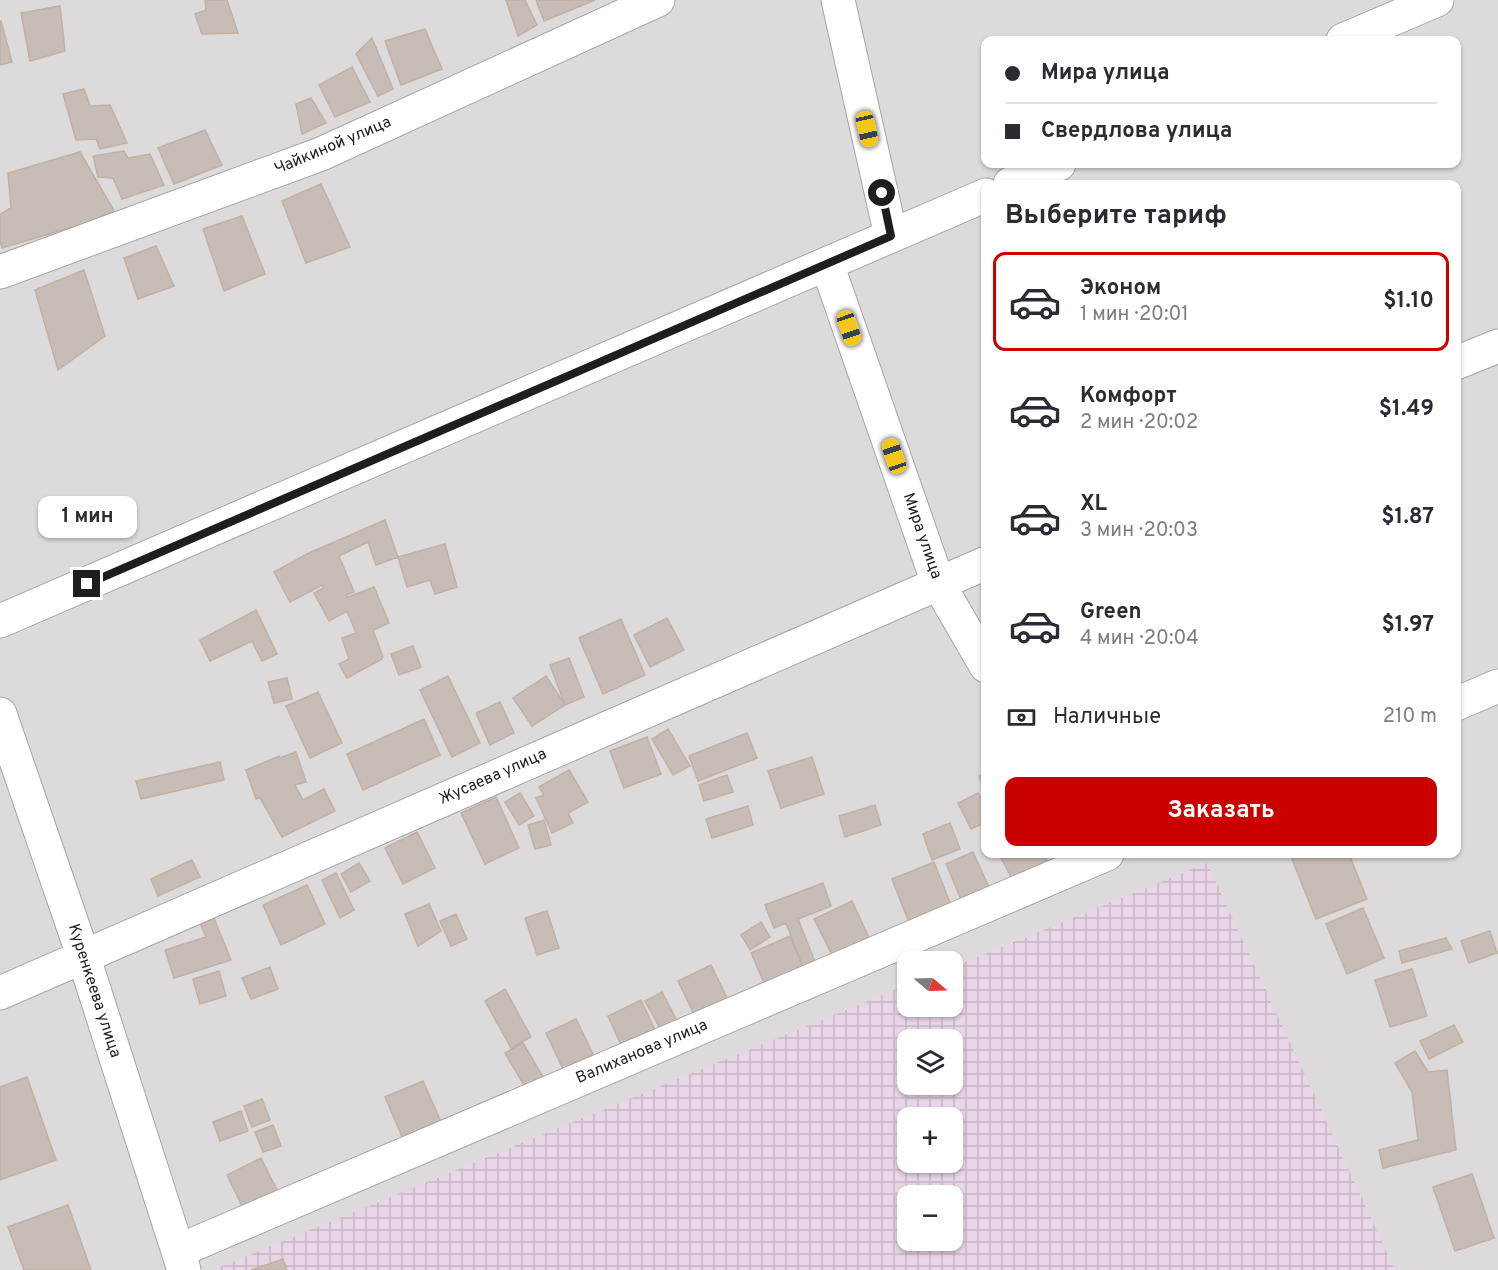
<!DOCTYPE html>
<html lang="ru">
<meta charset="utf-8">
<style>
:root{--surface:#fff;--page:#f7f7f7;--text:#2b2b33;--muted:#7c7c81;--line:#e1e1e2;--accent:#cb0000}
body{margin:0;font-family:Overpass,sans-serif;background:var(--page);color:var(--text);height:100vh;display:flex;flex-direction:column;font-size:22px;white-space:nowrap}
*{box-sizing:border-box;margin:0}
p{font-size:20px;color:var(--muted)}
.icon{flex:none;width:33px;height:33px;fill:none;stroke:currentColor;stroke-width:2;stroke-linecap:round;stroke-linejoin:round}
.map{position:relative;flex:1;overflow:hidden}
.drawer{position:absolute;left:981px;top:180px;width:480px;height:678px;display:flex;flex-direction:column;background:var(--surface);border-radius:12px;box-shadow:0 2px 4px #0004}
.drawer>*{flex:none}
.hud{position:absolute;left:981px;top:36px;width:480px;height:132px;border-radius:12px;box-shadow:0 2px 4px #0004;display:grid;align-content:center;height:132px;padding:0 24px;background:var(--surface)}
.needle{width:39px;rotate:109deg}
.fabs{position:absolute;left:897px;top:951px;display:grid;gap:12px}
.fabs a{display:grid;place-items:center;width:66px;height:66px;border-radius:12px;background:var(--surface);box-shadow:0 2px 4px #0004;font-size:30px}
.end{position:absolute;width:27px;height:27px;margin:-14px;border:8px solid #1e1e1e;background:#fff;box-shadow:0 0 0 3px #fff}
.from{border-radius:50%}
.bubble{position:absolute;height:42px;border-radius:12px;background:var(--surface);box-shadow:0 2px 4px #0004;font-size:20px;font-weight:700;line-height:42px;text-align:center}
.car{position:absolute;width:18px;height:36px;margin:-18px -9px;border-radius:8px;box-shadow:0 0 4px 2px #0007;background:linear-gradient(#f5c518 24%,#345 0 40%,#f5c518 0 76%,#345 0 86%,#f5c518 0)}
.hud b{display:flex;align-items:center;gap:21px;height:57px;font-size:22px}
.hud b+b{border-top:2px solid var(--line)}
.hud i{width:15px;height:15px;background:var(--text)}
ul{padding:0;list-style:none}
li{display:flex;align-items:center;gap:18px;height:99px;margin:0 12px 9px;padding:0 12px;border:3px solid transparent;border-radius:12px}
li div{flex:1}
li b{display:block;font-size:22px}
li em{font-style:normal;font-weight:700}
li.selected{border-color:var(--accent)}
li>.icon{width:54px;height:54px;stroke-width:1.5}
h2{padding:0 24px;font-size:27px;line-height:72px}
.pay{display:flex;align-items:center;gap:15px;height:66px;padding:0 24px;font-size:22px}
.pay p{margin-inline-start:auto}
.primary-button{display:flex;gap:12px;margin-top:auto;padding:12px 24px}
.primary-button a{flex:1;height:69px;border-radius:12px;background:var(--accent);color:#fff;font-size:24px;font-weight:700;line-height:69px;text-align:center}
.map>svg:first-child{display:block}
.residential{fill:#dcdada;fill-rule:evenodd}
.industrial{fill:url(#industrial-grid);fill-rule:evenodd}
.building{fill:#c7bdb6;stroke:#c1b1a5;stroke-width:1.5}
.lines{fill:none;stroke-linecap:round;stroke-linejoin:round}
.minor-casing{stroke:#a5a5a5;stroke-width:35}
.minor{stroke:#fff;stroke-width:33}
.route{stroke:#1e1e1e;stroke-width:8}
.labels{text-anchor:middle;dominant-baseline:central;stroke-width:4.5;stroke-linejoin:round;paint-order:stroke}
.street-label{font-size:16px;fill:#1e1e1e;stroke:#fff}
</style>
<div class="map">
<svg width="1498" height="1270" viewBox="0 0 1498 1270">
<defs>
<pattern id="industrial-grid" width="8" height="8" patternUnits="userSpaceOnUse" patternTransform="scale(1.5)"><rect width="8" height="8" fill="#e8d5e5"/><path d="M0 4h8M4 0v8" fill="none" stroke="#c7b6c4"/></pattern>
</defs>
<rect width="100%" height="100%" fill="#efebe3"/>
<path class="residential" d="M0,0H1498V1270H0ZM986,40H1456V164H986ZM986,184H1456V854H986ZM908,962H952V1006H908ZM908,1040H952V1084H908ZM908,1118H952V1162H908ZM908,1196H952V1240H908Z"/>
<path class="industrial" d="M1207,863L1395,1270H213L907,985L908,1006H952L953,967ZM908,1040H952V1084H908ZM908,1118H952V1162H908ZM908,1196H952V1240H908Z"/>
<path class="building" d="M205,0H227L238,33L202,34L195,14L206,10Z
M506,0H525L537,25L518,36Z
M536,0H595L544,21Z
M60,6L65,51L30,61L21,13Z
M1,21L12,62L0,65V22Z
M425,29L442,69L401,85L385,41Z
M372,38L393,89L378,96L356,54Z
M352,67L370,102L335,117L319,85Z
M84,89L90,106L110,105L127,143L100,149L96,139L76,140L63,94Z
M311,98L326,123L302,134L296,104Z
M205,130L222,165L174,184L158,148Z
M124,151L128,158L150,154L164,185L122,199L113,178L98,177L93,156Z
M80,152L116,214L2,248L0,241V214L11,208L8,173Z
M321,184L350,247L306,263L282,201Z
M242,216L265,274L224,291L203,229Z
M156,246L174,286L138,299L124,258Z
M84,270L105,336L58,370L35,290Z
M385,520L398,557L376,565L368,542L339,556L354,592L346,595L348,597L374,587L389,623L373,630L383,657L382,659L347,678L339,664L349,659L342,638L356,633L347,611L329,621L314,593L324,588L322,585L290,602L274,572L309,553Z
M445,544L457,587L435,594L430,580L407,587L398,557Z
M256,610L277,654L262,661L252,641L210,661L200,640Z
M667,618L684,650L650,667L634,635Z
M621,619L645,675L603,694L579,638Z
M413,646L421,667L399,675L391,654Z
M569,658L584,697L565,705L550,665Z
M448,676L480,743L452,757L420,690Z
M546,676L565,705L532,726L513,698Z
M287,678L292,699L274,703L268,682Z
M318,692L342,743L310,758L286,706Z
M500,702L514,733L490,745L476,713Z
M424,719L440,755L363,790L347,754Z
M668,729L690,766L673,775L652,739Z
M747,733L757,758L698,781L689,756Z
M647,737L661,774L624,788L610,751Z
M296,752L306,782L295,785L303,800L324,789L335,811L282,837L260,798L256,799L246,770L279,756L280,758Z
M812,757L824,794L781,808L768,771Z
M220,762L224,780L141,799L136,781Z
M569,770L588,802L568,813L573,823L552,833L536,798L544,795L539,787Z
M986,773V794L979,776Z
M727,775L733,792L704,801L699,785Z
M520,793L534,816L519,825L505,802Z
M978,793L986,808V822L971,829L958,803Z
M496,797L519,848L485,864L461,813Z
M875,805L881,825L845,837L839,816Z
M748,806L753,825L712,838L706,819Z
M544,820L551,845L535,849L528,825Z
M950,823L960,849L932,860L923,834Z
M417,832L435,868L403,884L385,848Z
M973,852L989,887L961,899L946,864Z
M999,854H1044L1048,863L1013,881Z
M1290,854H1349L1367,899L1316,919Z
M192,860L200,877L158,896L151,879Z
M934,862L954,913L912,930L892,879Z
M359,863L370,881L351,892L341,874Z
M336,873L354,910L340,918L322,880Z
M823,883L831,906L798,919L815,962L803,967L786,923L774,928L765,905Z
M307,885L325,924L281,945L263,905Z
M852,901L869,938L832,955L814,919Z
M429,904L441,931L418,946L405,914Z
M1363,908L1384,958L1347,974L1326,924Z
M547,911L559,948L537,955L525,918Z
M456,914L467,939L451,946L440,921Z
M213,916L231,960L174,978L165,950L206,937L199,921Z
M761,922L770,937L750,950L741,935Z
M1490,931L1497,953L1469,963L1461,941Z
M790,936L803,967L764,983L751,953Z
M1446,938L1452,949L1402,963L1399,951Z
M711,965L728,1000L695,1016L678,981Z
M270,967L278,989L251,999L242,978Z
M1412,969L1427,1016L1390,1027L1375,980Z
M219,971L226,996L200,1004L193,979Z
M505,989L531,1037L511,1048L485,1001Z
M662,992L677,1021L661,1030L645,1001Z
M641,1000L656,1032L622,1047L608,1016Z
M576,1019L593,1054L563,1069L546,1033Z
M1454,1025L1463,1042L1429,1059L1420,1041Z
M523,1043L543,1077L525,1087L505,1053Z
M1415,1051L1428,1072L1447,1070L1456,1150L1383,1168L1379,1150L1418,1140L1412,1092L1395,1063Z
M27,1077L56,1160L0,1180V1087Z
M423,1081L442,1124L404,1141L385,1097Z
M262,1099L270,1120L252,1127L244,1106Z
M241,1111L248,1131L220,1141L213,1122Z
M273,1125L281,1146L263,1152L255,1132Z
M261,1158L281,1198L247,1216L227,1175Z
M1472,1174L1494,1238L1455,1251L1433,1187Z
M68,1205L91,1270H24L8,1227Z
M283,1259L287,1270H251Z"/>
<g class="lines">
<g class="minor-casing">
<path id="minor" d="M838,0L891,236
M1343,40L1437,0
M1010,184L1059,164
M827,264L938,583L986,666
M0,272L321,154L658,0
M1456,363L1498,346
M0,621L986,195
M1456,704L1498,686
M0,714L83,955L184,1270
M0,993L986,563
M178,1251L1107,854"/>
</g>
<use href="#minor" class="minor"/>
</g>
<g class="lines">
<path class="route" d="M87,584L891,236L882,193"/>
</g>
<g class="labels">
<g class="street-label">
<text transform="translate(333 146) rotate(-23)">Чайкиной улица</text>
<text transform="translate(922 536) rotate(71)">Мира улица</text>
<text transform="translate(493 777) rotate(-24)">Жусаева улица</text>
<text transform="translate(94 991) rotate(72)">Куренкеева улица</text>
<text transform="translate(642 1052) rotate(-23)">Валиханова улица</text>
</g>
</g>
</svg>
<div class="fabs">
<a><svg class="needle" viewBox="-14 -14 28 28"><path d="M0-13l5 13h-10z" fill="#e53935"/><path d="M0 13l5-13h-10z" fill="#7c7c81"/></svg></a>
<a><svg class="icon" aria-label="layers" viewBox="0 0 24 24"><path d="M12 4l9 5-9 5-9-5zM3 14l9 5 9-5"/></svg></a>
<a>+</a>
<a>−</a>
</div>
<i class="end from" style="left:882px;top:193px"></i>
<i class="end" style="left:87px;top:584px"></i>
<div class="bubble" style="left:38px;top:496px;width:99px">1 мин</div>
<i class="car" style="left:867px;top:129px;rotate:167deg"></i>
<i class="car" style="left:849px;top:328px;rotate:161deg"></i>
<i class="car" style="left:894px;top:456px;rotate:341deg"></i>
<div class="hud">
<b><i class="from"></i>Мира улица</b>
<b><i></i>Свердлова улица</b>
</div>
<section class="drawer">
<h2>Выберите тариф</h2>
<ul>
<li class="selected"><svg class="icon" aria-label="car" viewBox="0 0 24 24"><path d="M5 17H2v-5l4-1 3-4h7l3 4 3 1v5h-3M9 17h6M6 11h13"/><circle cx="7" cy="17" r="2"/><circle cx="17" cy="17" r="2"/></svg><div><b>Эконом</b><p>1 мин · 20:01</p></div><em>$1.10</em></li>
<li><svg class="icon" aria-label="car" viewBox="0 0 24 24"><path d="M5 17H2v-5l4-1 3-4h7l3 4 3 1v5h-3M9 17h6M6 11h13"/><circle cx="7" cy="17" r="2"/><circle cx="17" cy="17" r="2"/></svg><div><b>Комфорт</b><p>2 мин · 20:02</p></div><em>$1.49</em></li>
<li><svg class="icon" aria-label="car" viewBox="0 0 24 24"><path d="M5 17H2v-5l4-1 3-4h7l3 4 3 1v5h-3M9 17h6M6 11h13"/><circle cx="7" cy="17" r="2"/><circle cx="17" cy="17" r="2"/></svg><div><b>XL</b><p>3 мин · 20:03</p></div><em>$1.87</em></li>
<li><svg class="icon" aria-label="car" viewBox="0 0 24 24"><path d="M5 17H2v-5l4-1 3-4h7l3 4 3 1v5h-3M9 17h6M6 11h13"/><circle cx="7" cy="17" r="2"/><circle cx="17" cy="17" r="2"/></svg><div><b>Green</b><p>4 мин · 20:04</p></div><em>$1.97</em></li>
</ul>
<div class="pay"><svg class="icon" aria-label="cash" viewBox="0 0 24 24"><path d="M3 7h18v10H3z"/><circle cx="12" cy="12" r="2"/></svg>Наличные<p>210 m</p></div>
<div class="primary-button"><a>Заказать</a></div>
</section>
</div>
